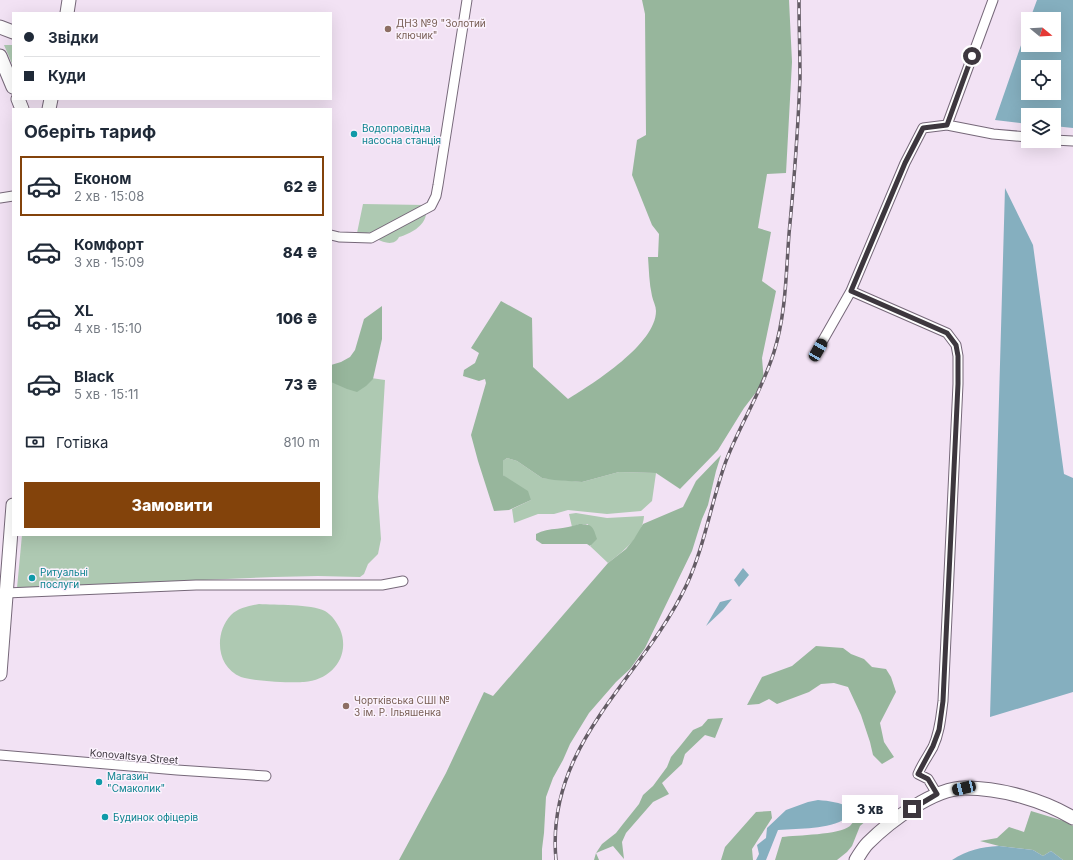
<!DOCTYPE html>
<html lang="uk">
<meta charset="utf-8">
<style>
:root{--surface:#fff;--page:#f2f2f3;--text:#1f2937;--muted:#747a83;--line:#e0e1e3;--accent:#83430b}
body{margin:0;font-family:Inter,sans-serif;background:var(--page);color:var(--text);height:100vh;display:flex;flex-direction:column;font-size:15px;white-space:nowrap}
*{box-sizing:border-box;margin:0}
p{font-size:13px;color:var(--muted)}
.icon{flex:none;width:22px;height:22px;fill:none;stroke:currentColor;stroke-width:2;stroke-linecap:round;stroke-linejoin:round}
.map{position:relative;flex:1;overflow:hidden}
.sheet{position:absolute;left:12px;top:108px;width:320px;height:428px;display:flex;flex-direction:column;background:var(--surface);border-radius:0px;box-shadow:0 4px 16px #0002}
.sheet>*{flex:none}
.top-card{position:absolute;left:12px;top:12px;width:320px;height:88px;border-radius:0px;box-shadow:0 4px 16px #0002;display:grid;align-content:center;height:88px;padding:0 12px;background:var(--surface)}
.needle{width:26px;rotate:108deg}
.controls{position:absolute;left:1021px;top:12px;display:grid;gap:8px}
.controls a{display:grid;place-items:center;width:40px;height:40px;border-radius:0px;background:var(--surface);box-shadow:0 4px 16px #0002;font-size:20px}
.end{position:absolute;width:18px;height:18px;margin:-9px;border:5px solid #3d373e;background:#fff;box-shadow:0 0 0 2px #fff}
.from{border-radius:50%}
.bubble{position:absolute;height:28px;border-radius:0px;background:var(--surface);box-shadow:0 4px 16px #0002;font-size:13px;font-weight:800;line-height:28px;text-align:center}
.car{position:absolute;width:12px;height:24px;margin:-12px -6px;border-radius:5px;box-shadow:0 0 3px 1px #0007;background:linear-gradient(#222 24%,#8ab4d8 0 40%,#222 0 76%,#8ab4d8 0 86%,#222 0)}
.top-card b{display:flex;align-items:center;gap:14px;height:38px;font-size:15px}
.top-card b+b{border-top:1px solid var(--line)}
.top-card i{width:10px;height:10px;background:var(--text)}
ul{padding:0;list-style:none}
li{display:flex;align-items:center;gap:12px;height:60px;margin:0 8px 6px;padding:0 4px;border:2px solid transparent;border-radius:0px}
li div{flex:1}
li b{display:block;font-size:15px}
li em{font-style:normal;font-weight:800}
li.selected{border-color:var(--accent)}
li>.icon{width:36px;height:36px;stroke-width:1.5}
h2{padding:0 12px;font-size:18px;line-height:48px}
.pay{display:flex;align-items:center;gap:10px;height:44px;padding:0 12px;font-size:15px}
.pay p{margin-inline-start:auto}
.cta{display:flex;gap:8px;margin-top:auto;padding:8px 12px}
.cta a{flex:1;height:46px;border-radius:0px;background:var(--accent);color:#fff;font-size:16px;font-weight:800;line-height:46px;text-align:center}
.map>svg:first-child{display:block}
.green{fill:#aec9b2}
.forest{fill:#97b69c}
.water{fill:#85afbf;fill-rule:evenodd}
.lines{fill:none;stroke-linecap:round;stroke-linejoin:round}
.street-casing{stroke:#766879;stroke-width:11}
.secondary-casing{stroke:#766879;stroke-width:15}
.street{stroke:#fff;stroke-width:9}
.secondary{stroke:#fff;stroke-width:13}
.rail-casing{stroke:#645c65;stroke-width:3.5}
.rail{stroke:#fbf2fd;stroke-width:2;stroke-dasharray:6;stroke-linecap:butt}
.route{stroke:#3d373e;stroke-width:5}
.education-dot{fill:#8d6e63;stroke:#fbf2fd;stroke-width:1.5}
.culture-dot{fill:#0f9aa8;stroke:#fbf2fd;stroke-width:1.5}
.labels{text-anchor:middle;dominant-baseline:central;stroke-width:3;stroke-linejoin:round;paint-order:stroke}
.education-label{font-size:10px;fill:#785e54;stroke:#fbf2fd;text-anchor:start}
.culture-label{font-size:10px;fill:#0d838f;stroke:#fbf2fd;text-anchor:start}
.street-label{font-size:10px;fill:#3d373e;stroke:#fbf2fd}
</style>
<div class="map">
<svg width="1073" height="860" viewBox="0 0 1073 860">
<rect width="100%" height="100%" fill="#f2e2f4"/>
<path class="green" d="M4,45H13V66Z
M363,204L425,205C405,217 381,236 357,233Z
M426,214C425,226 410,234 399,237C395,246 384,243 377,239Z
M331,378H371L385,380L378,497L381,539L378,554L368,564L364,574L360,577L318,576L274,577L17,588L22,535H331Z
M507,458L517,461L542,478L582,482L619,472L656,473L652,501L641,511L607,514L568,510L554,514H538L514,523L512,509L531,500L503,475V461Z
M576,513L607,518L644,516C643,537 622,552 608,563L590,546H591L588,524H579L572,527L569,514Z
M259,604C275,605 311,604 325,611C332,615 337,623 340,629C351,656 332,680 304,682C291,683 252,681 241,677C216,667 214,633 231,615C238,608 249,606 259,604Z"/>
<path class="forest" d="M642,0H789L792,62L786,173L767,174L758,228L771,232L762,281L776,291L762,358L764,382L744,408L718,450L680,489L656,473L619,472L582,482L554,480L542,478L517,461L507,458L503,461V475L528,491L531,500L509,510L494,511L478,461L471,435L486,383L485,379L479,381L463,376L464,370L475,363L479,353L471,348L501,301L532,318L533,367L568,399C594,383 656,344 656,311C656,306 653,301 652,296C649,283 649,270 648,257H658L659,234L652,225L632,175L637,140L646,135L645,14Z
M382,306V339L373,379L366,386L357,392L347,389L331,382V365L341,362L350,357L355,350L364,319Z
M721,455L716,471L708,505L702,519L692,551L645,648L630,669L616,682L589,713L570,744L563,760L553,778L546,797L544,833L542,849V860H399L446,773L484,692L493,696L608,563L626,549L634,539L643,524L683,507L696,481Z
M579,524C593,524 593,527 597,539L590,546L587,544H542L536,540V534C549,527 565,530 579,524Z
M816,646L843,648L851,654L864,659L872,667L886,669L891,677L896,692L880,723L884,742L894,757L882,764L873,755L870,742L861,715L848,687L834,683L821,684L809,692L777,704L769,699L759,704L747,705L762,677L792,666Z
M723,718L715,738L705,735L685,754L682,764L662,783L669,794L653,802L626,833L622,842L624,859L613,846L596,853L599,860H594L596,853L602,844L616,833L623,824L639,804L643,795L653,786L667,767L671,757L681,745L693,730L702,726L708,719Z
M875,799L886,800L882,806L870,813L868,819L860,826L852,846L847,852L837,860H775L782,837C797,835 839,835 850,826C856,820 858,811 859,803L867,805Z
M771,811L772,818L752,849L753,860H721L725,847L756,812Z
M1031,811L1064,821L1073,826V860H1063L1051,851L1043,856L1033,850L999,846L980,841L997,838L1009,827L1024,832Z"/>
<path class="water" d="M1037,0H1073V128L1054,126V115H1028V124L995,120L1028,25V45H1054V19H1030ZM1028,67H1054V93H1028Z
M1005,188L1033,245L1064,474L1073,478V692L990,717Z
M743,568L749,575L739,587L734,580Z
M732,599L723,610L706,626L720,602Z
M818,800C830,801 839,802 850,808L847,818C827,830 801,828 778,830L766,860H756L759,854L757,845L766,838L767,828L786,810L808,802Z
M999,846L1033,850L1043,856L1051,851L1063,860H952C968,850 980,847 999,846Z"/>
<g class="lines">
<g class="street-casing">
<path id="street" d="M947,125L993,0
M1054,140L1073,141
M0,198L13,196
M331,235L339,237L371,238L431,206L436,196L438,185L467,0
M851,291L905,163L923,128L947,125L993,134L1028,137
M818,349L851,291L947,333L956,345L958,356V384L943,701C941,716 940,732 933,747C928,756 922,764 918,774L928,779L937,794
M6,593L196,585H382L403,581
M0,755L177,770L266,776"/>
</g>
<g class="secondary-casing">
<path id="secondary" d="M67,13L69,0
M0,27L13,32
M0,56L13,87
M18,99L22,109
M49,109L51,99
M0,674L13,505
M856,860C860,854 863,848 868,843C890,821 934,788 965,788C1001,788 1043,800 1073,818"/>
</g>
<use href="#street" class="street"/>
<use href="#secondary" class="secondary"/>
<g class="rail-casing">
<path id="rail" d="M556,860C545,743 642,680 687,584C705,545 711,502 726,461C740,424 762,391 774,352C786,314 786,273 789,234C794,182 798,130 800,78C800,52 799,26 799,0"/>
</g>
<use href="#rail" class="rail"/>
</g>
<g class="lines">
<path class="route" d="M912,809L937,794L928,779L918,774L933,746L939,730L943,701L958,384V356L956,345L947,333L851,291L905,163L923,128L947,125L972,56"/>
</g>
<g class="education-dot">
<circle cx="388" cy="29" r="4"/>
<circle cx="346" cy="706" r="4"/>
</g>
<g class="culture-dot">
<circle cx="354" cy="134" r="4"/>
<circle cx="32" cy="578" r="4"/>
<circle cx="99" cy="782" r="4"/>
<circle cx="105" cy="817" r="4"/>
</g>
<g class="labels">
<g class="education-label">
<text x="396" y="23">ДНЗ №9 "Золотий<tspan x="396" dy="12">ключик"</tspan></text>
<text x="354" y="700">Чортківська СШІ №<tspan x="354" dy="12">3 ім. Р. Ільяшенка</tspan></text>
</g>
<g class="culture-label">
<text x="362" y="128">Водопровідна<tspan x="362" dy="12">насосна станція</tspan></text>
<text x="40" y="572">Ритуальні<tspan x="40" dy="12">послуги</tspan></text>
<text x="107" y="776">Магазин<tspan x="107" dy="12">"Смаколик"</tspan></text>
<text x="113" y="817">Будинок офіцерів</text>
</g>
<g class="street-label">
<text transform="translate(134 756) rotate(5)">Konovaltsya Street</text>
</g>
</g>
</svg>
<div class="controls">
<a><svg class="needle" viewBox="-14 -14 28 28"><path d="M0-13l5 13h-10z" fill="#e53935"/><path d="M0 13l5-13h-10z" fill="#747a83"/></svg></a>
<a><svg class="icon" aria-label="locate" viewBox="0 0 24 24"><circle cx="12" cy="12" r="6"/><path d="M12 2v4M12 18v4M2 12h4M18 12h4"/></svg></a>
<a><svg class="icon" aria-label="layers" viewBox="0 0 24 24"><path d="M12 4l9 5-9 5-9-5zM3 14l9 5 9-5"/></svg></a>
</div>
<i class="end from" style="left:972px;top:56px"></i>
<i class="end" style="left:912px;top:809px"></i>
<div class="bubble" style="left:842px;top:795px;width:56px">3 хв</div>
<i class="car" style="left:818px;top:350px;rotate:30deg"></i>
<i class="car" style="left:964px;top:788px;rotate:257deg"></i>
<div class="top-card">
<b><i class="from"></i>Звідки</b>
<b><i></i>Куди</b>
</div>
<section class="sheet">
<h2>Оберіть тариф</h2>
<ul>
<li class="selected"><svg class="icon" aria-label="car" viewBox="0 0 24 24"><path d="M5 17H2v-5l4-1 3-4h7l3 4 3 1v5h-3M9 17h6M6 11h13"/><circle cx="7" cy="17" r="2"/><circle cx="17" cy="17" r="2"/></svg><div><b>Економ</b><p>2 хв · 15:08</p></div><em>62 ₴</em></li>
<li><svg class="icon" aria-label="car" viewBox="0 0 24 24"><path d="M5 17H2v-5l4-1 3-4h7l3 4 3 1v5h-3M9 17h6M6 11h13"/><circle cx="7" cy="17" r="2"/><circle cx="17" cy="17" r="2"/></svg><div><b>Комфорт</b><p>3 хв · 15:09</p></div><em>84 ₴</em></li>
<li><svg class="icon" aria-label="car" viewBox="0 0 24 24"><path d="M5 17H2v-5l4-1 3-4h7l3 4 3 1v5h-3M9 17h6M6 11h13"/><circle cx="7" cy="17" r="2"/><circle cx="17" cy="17" r="2"/></svg><div><b>XL</b><p>4 хв · 15:10</p></div><em>106 ₴</em></li>
<li><svg class="icon" aria-label="car" viewBox="0 0 24 24"><path d="M5 17H2v-5l4-1 3-4h7l3 4 3 1v5h-3M9 17h6M6 11h13"/><circle cx="7" cy="17" r="2"/><circle cx="17" cy="17" r="2"/></svg><div><b>Black</b><p>5 хв · 15:11</p></div><em>73 ₴</em></li>
</ul>
<div class="pay"><svg class="icon" aria-label="cash" viewBox="0 0 24 24"><path d="M3 7h18v10H3z"/><circle cx="12" cy="12" r="2"/></svg>Готівка<p>810 m</p></div>
<div class="cta"><a>Замовити</a></div>
</section>
</div>
